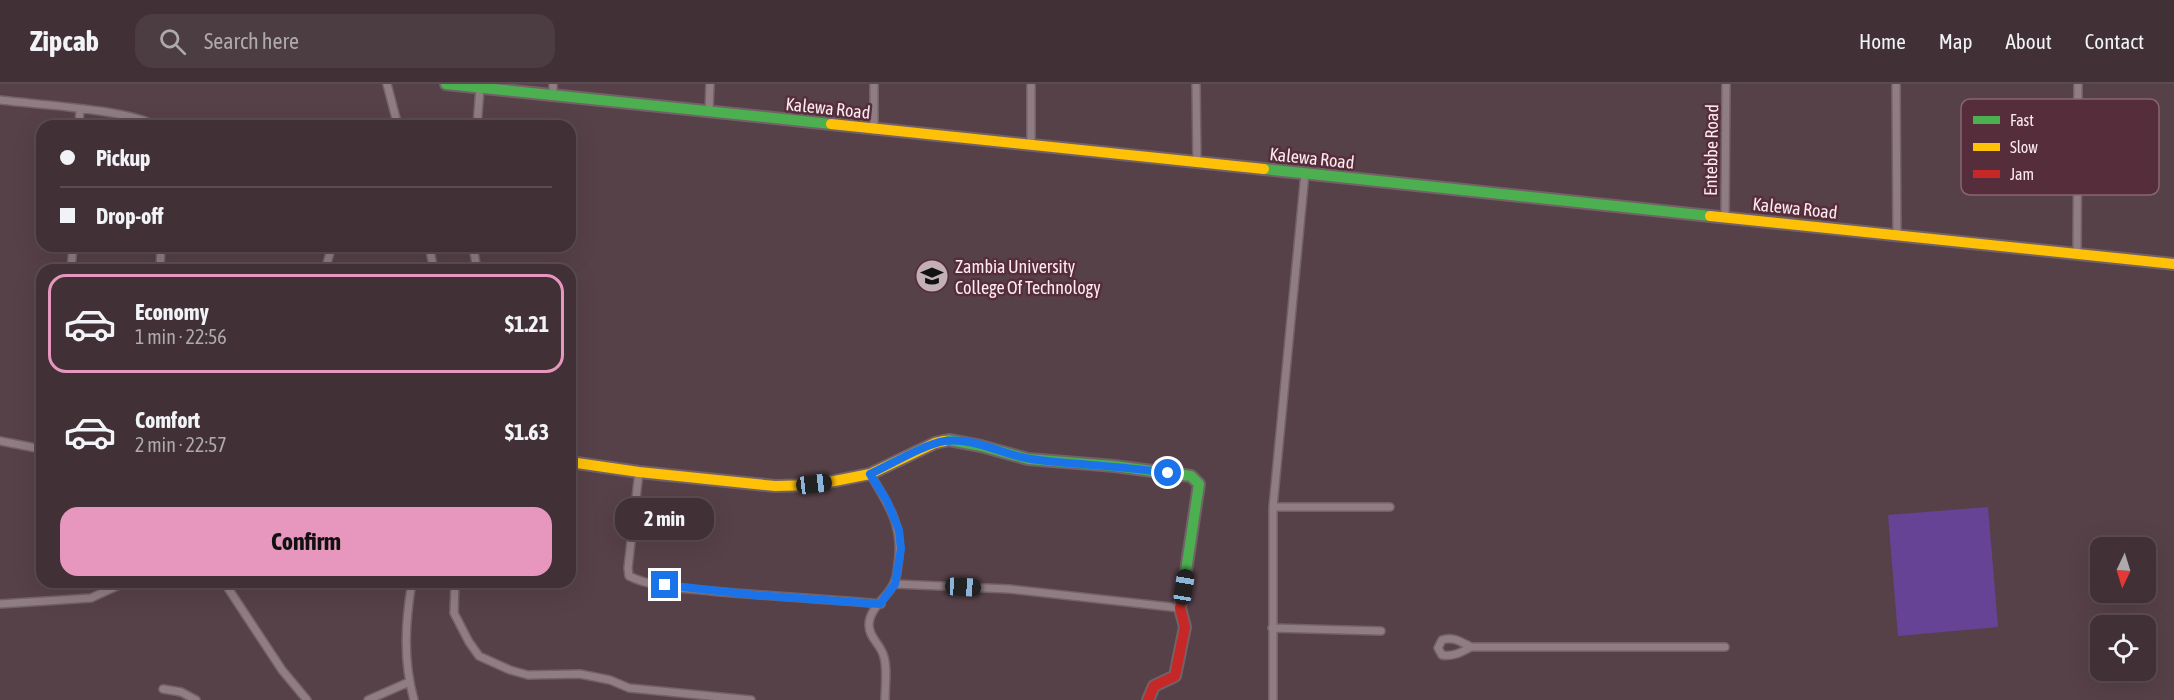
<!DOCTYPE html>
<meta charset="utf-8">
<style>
:root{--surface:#413137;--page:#4c3d42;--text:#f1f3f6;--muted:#aea9ad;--line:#5a4c52;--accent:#e797bd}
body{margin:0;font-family:"Asap Condensed",sans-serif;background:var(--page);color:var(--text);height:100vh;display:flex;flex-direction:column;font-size:22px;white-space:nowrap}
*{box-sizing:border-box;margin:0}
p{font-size:20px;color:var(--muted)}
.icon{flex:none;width:33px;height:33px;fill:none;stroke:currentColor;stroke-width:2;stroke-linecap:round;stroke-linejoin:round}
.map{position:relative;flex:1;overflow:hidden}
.side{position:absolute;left:36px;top:180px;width:540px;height:324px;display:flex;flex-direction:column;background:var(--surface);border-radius:18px;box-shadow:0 6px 24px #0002,0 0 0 2px var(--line)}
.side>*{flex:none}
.hud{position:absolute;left:36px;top:36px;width:540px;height:132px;border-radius:18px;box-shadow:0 6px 24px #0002,0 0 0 2px var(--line);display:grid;align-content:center;height:132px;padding:0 24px;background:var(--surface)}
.needle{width:39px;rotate:184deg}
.controls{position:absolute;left:2090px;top:453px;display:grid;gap:12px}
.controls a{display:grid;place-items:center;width:66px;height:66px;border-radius:12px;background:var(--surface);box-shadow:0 6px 24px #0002,0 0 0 2px var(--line);font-size:30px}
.end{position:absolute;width:27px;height:27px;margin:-14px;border:8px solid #1a73e8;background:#fff;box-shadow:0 0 0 3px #fff}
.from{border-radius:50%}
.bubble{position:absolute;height:42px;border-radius:18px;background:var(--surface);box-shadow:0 6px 24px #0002,0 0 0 2px var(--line);font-size:20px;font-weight:700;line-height:42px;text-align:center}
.car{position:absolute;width:18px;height:36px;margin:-18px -9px;border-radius:8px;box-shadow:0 0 4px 2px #0007;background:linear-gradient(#222 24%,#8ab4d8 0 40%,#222 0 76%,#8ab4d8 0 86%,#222 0)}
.hud b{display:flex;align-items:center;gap:21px;height:57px;font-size:22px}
.hud b+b{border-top:2px solid var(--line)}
.hud i{width:15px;height:15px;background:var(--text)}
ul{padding:10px 0 0;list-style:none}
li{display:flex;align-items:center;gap:18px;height:99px;margin:0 12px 9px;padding:0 12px;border:3px solid transparent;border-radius:18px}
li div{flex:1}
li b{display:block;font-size:22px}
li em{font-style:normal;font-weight:700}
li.active{border-color:var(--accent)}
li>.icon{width:54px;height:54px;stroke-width:1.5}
.cta{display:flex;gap:12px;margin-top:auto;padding:12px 24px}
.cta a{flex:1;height:69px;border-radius:18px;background:var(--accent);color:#111;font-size:24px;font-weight:700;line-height:69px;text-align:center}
header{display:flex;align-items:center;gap:36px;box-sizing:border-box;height:84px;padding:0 30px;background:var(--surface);border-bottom:2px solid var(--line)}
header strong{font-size:28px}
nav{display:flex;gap:33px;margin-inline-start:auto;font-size:21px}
.search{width:420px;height:54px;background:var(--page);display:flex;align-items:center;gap:15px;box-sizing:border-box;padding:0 21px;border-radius:18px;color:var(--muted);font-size:22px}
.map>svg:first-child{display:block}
.green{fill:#664395}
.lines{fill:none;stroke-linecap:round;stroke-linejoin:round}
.street-casing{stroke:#726166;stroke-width:10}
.fast-casing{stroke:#726166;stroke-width:14}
.slow-casing{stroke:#726166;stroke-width:14}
.jam-casing{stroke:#726166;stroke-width:14}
.street{stroke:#907d84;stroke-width:7}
.fast{stroke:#4caf50;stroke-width:10}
.slow{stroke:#ffc107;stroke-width:10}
.jam{stroke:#c62828;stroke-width:10}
.route{stroke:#1a73e8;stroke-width:8}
.labels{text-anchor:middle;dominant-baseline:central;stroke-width:5;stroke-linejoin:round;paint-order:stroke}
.street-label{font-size:18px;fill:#fcebf0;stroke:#562d3b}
.poi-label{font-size:18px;fill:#fcebf0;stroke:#562d3b;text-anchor:start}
.key{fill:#562d3b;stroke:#886671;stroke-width:1.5}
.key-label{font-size:16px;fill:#fcebf0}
</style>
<header>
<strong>Zipcab</strong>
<div class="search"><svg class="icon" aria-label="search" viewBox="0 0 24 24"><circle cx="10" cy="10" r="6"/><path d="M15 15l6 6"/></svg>Search here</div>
<nav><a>Home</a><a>Map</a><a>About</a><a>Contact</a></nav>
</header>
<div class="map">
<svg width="2174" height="616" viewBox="0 0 2174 616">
<rect width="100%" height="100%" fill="#574149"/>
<path class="green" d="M1988,423L1998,543L1898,552L1888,431Z"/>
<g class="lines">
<g class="street-casing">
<path id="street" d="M387,0L398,42
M553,0V11
M1196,0L1197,79
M1896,0L1897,152
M0,16C29,20 136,26 154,42
M709,28L710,0
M79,42L80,25
M477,42L480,4
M874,46V0
M1031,62V0
M1725,133L1726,0
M429,162L434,186
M473,162L477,186
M2077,170L2078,0
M71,186L73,162
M160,186L161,162
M325,186L332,162
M0,357L36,364L42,362
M639,388L628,484L629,492C653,504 684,504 711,507C767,512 824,515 881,520
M870,390C889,421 904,443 898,480C897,490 896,498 890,506C882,517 869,527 869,541C869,553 879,559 883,570C888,582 885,602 885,616
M1273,423H1390
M224,498L282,586L307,616
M412,498C405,539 403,576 414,616
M455,498L454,529L469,558L479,572L510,586L528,591L580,590L610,596L629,604L751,616
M895,500L1009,505L1180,524
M0,520L91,514L126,498
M1272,544L1381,547
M1471,563C1461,558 1453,552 1442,556L1438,564L1442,571C1453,573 1462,568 1471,563H1725
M163,605L181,608L196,616
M368,616L409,598
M1273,616V423L1305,89"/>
</g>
<g class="fast-casing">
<path id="fast" d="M446,0L831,40
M1264,85L1710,132
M944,357L949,356L981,362L1028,375L1114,382L1191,392L1199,400L1185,494"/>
</g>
<g class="slow-casing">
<path id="slow" d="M831,40L1264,85
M1710,132L2174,180
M570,378L639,388L775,402L814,401L870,390L935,359L944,357"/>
</g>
<g class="jam-casing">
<path id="jam" d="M1148,616L1154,602L1175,592L1185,543L1180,524L1185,494"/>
</g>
<use href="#street" class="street"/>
<use href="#fast" class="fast"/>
<use href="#slow" class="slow"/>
<use href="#jam" class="jam"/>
</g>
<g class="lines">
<path class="route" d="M665,501L755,511L880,520L895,500L901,465L899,446L887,417L870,390C890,381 924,360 945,357C974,353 1003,371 1031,375C1076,381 1123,382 1168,389"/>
</g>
<defs>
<g id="university-disc" transform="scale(1.725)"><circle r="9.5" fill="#c2b0b6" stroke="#562d3b"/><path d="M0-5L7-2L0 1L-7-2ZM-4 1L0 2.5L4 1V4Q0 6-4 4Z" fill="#111"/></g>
</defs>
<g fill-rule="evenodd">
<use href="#university-disc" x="932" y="192"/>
</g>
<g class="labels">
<g class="street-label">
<text transform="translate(828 24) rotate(6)">Kalewa Road</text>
<text transform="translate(1711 66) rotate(-89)">Entebbe Road</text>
<text transform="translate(1312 74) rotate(6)">Kalewa Road</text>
<text transform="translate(1795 124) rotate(6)">Kalewa Road</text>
</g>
<g class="poi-label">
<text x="955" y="182">Zambia University<tspan x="955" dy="21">College Of Technology</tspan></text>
</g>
</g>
<rect x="1961" y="15" width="198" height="96" rx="9" class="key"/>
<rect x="1973" y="32" width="27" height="8" fill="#4caf50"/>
<rect x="1973" y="59" width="27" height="8" fill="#ffc107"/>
<rect x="1973" y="86" width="27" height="8" fill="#c62828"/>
<g class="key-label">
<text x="2010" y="42">Fast</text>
<text x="2010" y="69">Slow</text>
<text x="2010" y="96">Jam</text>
</g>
</svg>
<div class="controls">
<a><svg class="needle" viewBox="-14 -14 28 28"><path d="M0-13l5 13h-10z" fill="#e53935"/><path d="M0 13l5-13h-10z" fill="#aea9ad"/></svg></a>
<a><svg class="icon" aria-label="locate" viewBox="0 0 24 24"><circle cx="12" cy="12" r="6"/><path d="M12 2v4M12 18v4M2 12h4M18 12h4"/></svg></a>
</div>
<i class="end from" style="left:1168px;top:389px"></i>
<i class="end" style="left:665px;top:501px"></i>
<div class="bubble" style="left:615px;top:414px;width:99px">2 min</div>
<i class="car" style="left:814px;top:400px;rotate:83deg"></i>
<i class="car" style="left:963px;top:503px;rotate:93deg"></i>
<i class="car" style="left:1184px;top:503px;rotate:9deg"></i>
<div class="hud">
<b><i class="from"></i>Pickup</b>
<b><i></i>Drop-off</b>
</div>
<section class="side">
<ul>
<li class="active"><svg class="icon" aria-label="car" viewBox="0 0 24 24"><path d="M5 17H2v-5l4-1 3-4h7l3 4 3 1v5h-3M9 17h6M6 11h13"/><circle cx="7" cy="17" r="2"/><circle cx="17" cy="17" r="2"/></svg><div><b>Economy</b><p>1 min · 22:56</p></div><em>$1.21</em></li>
<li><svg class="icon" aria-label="car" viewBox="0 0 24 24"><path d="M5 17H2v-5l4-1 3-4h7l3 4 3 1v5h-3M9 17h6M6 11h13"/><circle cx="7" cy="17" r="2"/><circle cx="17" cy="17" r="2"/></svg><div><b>Comfort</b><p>2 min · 22:57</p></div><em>$1.63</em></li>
</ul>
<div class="cta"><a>Confirm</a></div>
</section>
</div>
